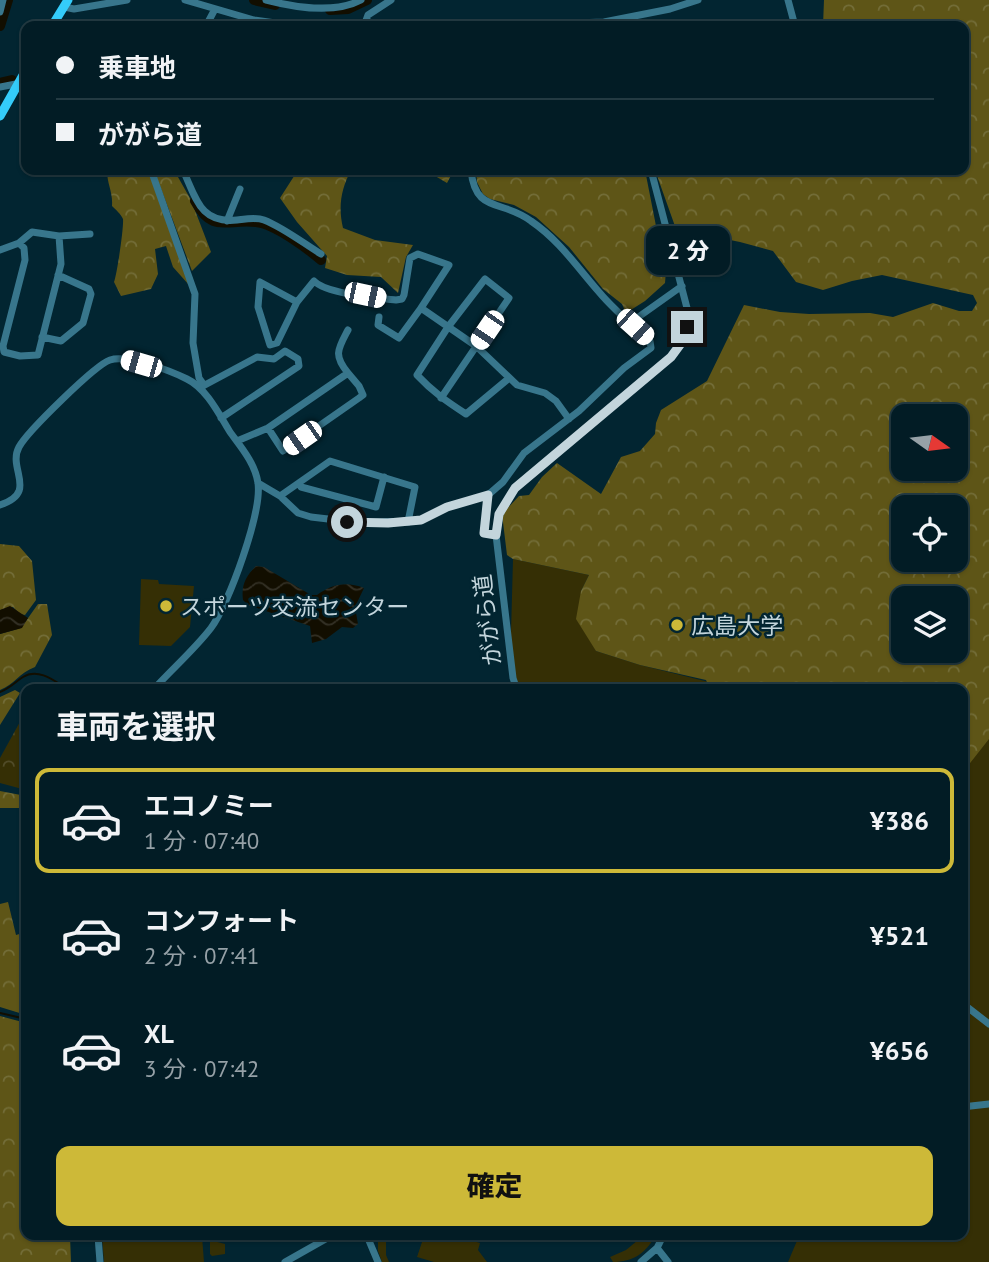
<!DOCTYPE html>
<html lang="ja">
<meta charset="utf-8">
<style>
:root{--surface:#021c25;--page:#0c252d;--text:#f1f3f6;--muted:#96a1a7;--line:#233a42;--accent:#cdb938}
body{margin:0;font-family:"PT Sans","Noto Sans JP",sans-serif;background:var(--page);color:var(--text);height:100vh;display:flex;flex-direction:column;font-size:26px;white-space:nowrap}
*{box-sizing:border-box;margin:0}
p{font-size:23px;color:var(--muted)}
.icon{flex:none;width:38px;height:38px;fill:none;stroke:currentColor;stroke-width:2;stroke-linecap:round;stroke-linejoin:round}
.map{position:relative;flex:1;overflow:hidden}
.side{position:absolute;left:21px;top:684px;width:947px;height:556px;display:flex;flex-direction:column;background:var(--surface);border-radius:14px;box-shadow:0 2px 5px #0004,0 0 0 2px var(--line)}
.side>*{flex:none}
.guide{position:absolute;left:21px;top:21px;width:948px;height:154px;border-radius:14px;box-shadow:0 2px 5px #0004,0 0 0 2px var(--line);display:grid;align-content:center;height:154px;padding:0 35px;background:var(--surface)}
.needle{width:46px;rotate:104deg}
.controls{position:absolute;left:891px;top:404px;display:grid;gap:14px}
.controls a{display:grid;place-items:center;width:77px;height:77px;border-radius:14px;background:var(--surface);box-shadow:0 2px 5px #0004,0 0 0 2px var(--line);font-size:35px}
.end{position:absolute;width:32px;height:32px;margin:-16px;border:9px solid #c3d5dc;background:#111;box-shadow:0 0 0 4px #111}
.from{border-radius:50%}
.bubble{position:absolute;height:49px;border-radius:14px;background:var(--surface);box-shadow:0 2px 5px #0004,0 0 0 2px var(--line);font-size:23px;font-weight:800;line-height:49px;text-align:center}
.car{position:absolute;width:21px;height:42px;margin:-21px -10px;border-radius:9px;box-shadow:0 0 5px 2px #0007;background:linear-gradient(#fff 24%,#345 0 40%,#fff 0 76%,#345 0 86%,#fff 0)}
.guide b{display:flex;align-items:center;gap:24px;height:66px;font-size:26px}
.guide b+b{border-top:2px solid var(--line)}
.guide i{width:18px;height:18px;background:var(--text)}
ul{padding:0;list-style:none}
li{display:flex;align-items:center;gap:21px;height:105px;margin:0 14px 10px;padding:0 21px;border:4px solid transparent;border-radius:14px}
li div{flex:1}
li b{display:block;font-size:26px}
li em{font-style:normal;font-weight:800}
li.on{border-color:var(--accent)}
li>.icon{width:63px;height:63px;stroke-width:1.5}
h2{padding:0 35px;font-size:32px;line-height:84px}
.primary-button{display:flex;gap:14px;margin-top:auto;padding:14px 35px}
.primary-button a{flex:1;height:80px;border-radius:14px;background:var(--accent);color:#111;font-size:28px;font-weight:800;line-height:80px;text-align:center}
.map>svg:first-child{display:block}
.grass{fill:#352f05}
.forest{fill:url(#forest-crowns);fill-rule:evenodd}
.park{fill:url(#park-crowns)}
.water{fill:url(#water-waves)}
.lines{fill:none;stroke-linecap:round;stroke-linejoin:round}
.stream{stroke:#120e00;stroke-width:2}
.river{stroke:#120e00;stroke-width:10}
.minor{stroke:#38768c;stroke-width:7}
.major{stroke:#34ccfa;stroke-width:9}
.route{stroke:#c3d5dc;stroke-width:9}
.poi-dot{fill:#cdb938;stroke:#022531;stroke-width:2.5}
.labels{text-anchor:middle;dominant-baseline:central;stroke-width:5;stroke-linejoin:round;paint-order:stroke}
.poi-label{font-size:23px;fill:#c3d5dc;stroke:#022531;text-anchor:start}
.street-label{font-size:23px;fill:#c3d5dc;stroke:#022531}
</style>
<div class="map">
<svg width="989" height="1262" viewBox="0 0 989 1262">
<defs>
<pattern id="forest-crowns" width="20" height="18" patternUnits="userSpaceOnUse" patternTransform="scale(1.75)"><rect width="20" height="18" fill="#5e5517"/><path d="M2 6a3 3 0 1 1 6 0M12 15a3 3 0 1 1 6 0" fill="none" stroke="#736d38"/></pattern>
<pattern id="park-crowns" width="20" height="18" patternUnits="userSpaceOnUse" patternTransform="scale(1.75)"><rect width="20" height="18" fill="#352f05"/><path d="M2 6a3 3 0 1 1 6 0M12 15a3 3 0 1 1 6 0" fill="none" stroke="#514c29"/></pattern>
<pattern id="water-waves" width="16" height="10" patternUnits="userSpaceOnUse" patternTransform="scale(1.75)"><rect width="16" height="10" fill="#120e00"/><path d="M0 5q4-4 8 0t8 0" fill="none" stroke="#333025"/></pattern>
</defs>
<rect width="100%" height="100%" fill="#022531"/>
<path class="grass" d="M513,559L589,575L581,591L596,651L640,665L737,689H514L510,669Z
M141,579L158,580L159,584L194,586L190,627L171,646L139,645Z
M989,733V1262H788L799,1236H962L963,771Z
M102,1236H202L204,1262H104Z
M378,1236H386V1255L389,1262H382L378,1251Z
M424,1236H457L480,1243L478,1250L487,1262H434L417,1257Z
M643,1236H655C646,1253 633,1262 613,1262L610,1257L626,1250Z
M210,1240L225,1244V1254L212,1256L210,1254Z"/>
<path class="forest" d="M824,0H989V739L963,772L962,690L710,689L706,680L640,665L596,651L576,619L581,591L589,575L513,559L507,555L502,514L519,496L529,495L542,477L557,463L601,494L621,457L640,451L655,434L656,423L661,410L707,381L744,305L780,312L809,314L870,313L893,317L933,303L959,311H972L977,303L973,295L882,275L852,281L823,290L796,282L773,251L740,242L676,229L655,170H964V26H823ZM903,416H956V469H903ZM903,508H956V560H903ZM903,598H956V651H903Z
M107,170H148L189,285L173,267L166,246L155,249L158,274L151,289L121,296L114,282C117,275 124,226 123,219C121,214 116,210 112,206C113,192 107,184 107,170Z
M154,170H174L191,200L211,252L192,271Z
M298,170H351C341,189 338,207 343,228L375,240L413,245L406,257L398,293L381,277L347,275L325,268L327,256L297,222L280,198Z
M425,170H454L447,183Z
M476,170H645L656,226L667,258L665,283L645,301L626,313L622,304L603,289L569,247L536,217L514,205L490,199L483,194L477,182Z
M0,544L19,546L32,561L36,600L25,615L20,614L13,607L0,610Z
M38,604H47L52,635L35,667C19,673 15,684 0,690V634L21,628Z
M15,690L20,693L0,725V697Z
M0,791L26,796V808H0Z
M8,902L16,935L26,932V1015L0,1007V904Z
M0,1016L26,1023V1236H70L71,1262H0Z"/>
<path class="park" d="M26,711V790L0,783V758Z"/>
<path class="water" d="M256,566L264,567L311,595H317C332,584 346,581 364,588L355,607L358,624L353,628L342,627L326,639L312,643L310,626L248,605L243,600C241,585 246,576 256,566Z
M10,606L28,618L22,628L0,634V610Z"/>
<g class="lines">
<path class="stream" d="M0,692C10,688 15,682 23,677C39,667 56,682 69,690
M0,1013L26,1019"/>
<path class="river" d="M254,0L275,5
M330,10L348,9L367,0
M0,26L8,0
M0,83L12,80
M195,201C213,235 227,218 256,222C275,224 307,248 321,260"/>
<path class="minor" d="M185,0L254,20L297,26
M266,0C293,7 335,14 361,0
M788,0L795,26
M64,7L74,9L127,0
M0,12L3,0
M206,26L215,9
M364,26L368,15L391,0
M485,26L604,22L670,9L698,0
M0,87L26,82
M151,170L195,294L193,343L199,378L204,385
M183,170C196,198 200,224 237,220C246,219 256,217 264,220C284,228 303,243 321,254
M227,221L240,189
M19,243L24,248L25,260L3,346L4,352L20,356L38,355L61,264L59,236
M0,250L19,243L32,232L59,236L90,234
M297,302L260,282L258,307L270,345L277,343L297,302L314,281C326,294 377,298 396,300L402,299L404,295L410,258L418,254L449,265L421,308L476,346L517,385L545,393L556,401L569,419
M379,317L378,325L399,338L421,308
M630,323L682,286
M42,337L61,341L83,323L91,294L89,289L58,275
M348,373C333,355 338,349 348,330
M203,386L257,357L274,359L285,351L298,359L299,366L221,418
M441,398L509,298L485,279L448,327L417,375C433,392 446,401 466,414L508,379
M237,441L268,428L348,373L359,386L363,395L359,398L283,451L268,428
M258,483L280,496L298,513L311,517L362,523L421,520L447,507L488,495L503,482L524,453L579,411L624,368L651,348L650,341C632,325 614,310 599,292C577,267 559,240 531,221C502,199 475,214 471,170
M299,483L301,487L376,507L384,477
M488,495L484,533L496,535
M280,496L330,461L415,487L408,522
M0,505C39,492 7,469 19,447C27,432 95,365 110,360C127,354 171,371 187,379C206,388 219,414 230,432C241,447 255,463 258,483C262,512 229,604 211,628C194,650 172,669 153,690
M517,690L513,678L496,535L500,514L515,488L671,357L683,342L687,327V308L651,170
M962,1003L989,1024
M962,1107L989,1104
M98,1236L100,1262
M367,1236L378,1262
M657,1248L668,1262
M285,1262L331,1236
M641,1262L657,1248L663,1236"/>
<path class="major" d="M52,26L68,0
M0,116L26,70"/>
</g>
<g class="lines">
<path class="route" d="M347,522L388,523L421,520L447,507L488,495L484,533L496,535L499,514L515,488L671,357L682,342L687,327"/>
</g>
<g class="poi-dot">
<circle cx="166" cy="606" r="7"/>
<circle cx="677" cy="625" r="7"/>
</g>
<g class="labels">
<g class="poi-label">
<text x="180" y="606">スポーツ交流センター</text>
<text x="691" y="625">広島大学</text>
</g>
<g class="street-label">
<text transform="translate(487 620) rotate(-97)">ががら道</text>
</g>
</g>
</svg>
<div class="controls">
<a><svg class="needle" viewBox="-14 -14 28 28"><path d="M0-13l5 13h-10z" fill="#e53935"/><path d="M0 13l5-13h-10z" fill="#96a1a7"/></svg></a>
<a><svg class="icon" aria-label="locate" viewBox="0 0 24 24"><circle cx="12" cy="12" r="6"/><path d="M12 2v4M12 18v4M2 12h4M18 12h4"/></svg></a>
<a><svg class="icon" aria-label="layers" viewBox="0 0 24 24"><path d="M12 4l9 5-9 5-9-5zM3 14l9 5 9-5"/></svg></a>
</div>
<i class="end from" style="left:347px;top:522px"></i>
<i class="end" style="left:687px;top:327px"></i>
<div class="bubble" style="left:646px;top:226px;width:84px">2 分</div>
<i class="car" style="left:365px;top:295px;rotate:102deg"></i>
<i class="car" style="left:635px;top:327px;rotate:132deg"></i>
<i class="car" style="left:487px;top:330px;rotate:214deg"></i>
<i class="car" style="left:141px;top:364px;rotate:286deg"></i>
<i class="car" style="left:302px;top:438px;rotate:235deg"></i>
<div class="guide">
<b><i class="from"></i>乗車地</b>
<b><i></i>ががら道</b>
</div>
<section class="side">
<h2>車両を選択</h2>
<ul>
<li class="on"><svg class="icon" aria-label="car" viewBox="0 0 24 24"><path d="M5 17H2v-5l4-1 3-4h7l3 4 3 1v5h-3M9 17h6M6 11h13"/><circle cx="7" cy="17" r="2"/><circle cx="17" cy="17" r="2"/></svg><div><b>エコノミー</b><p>1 分 · 07:40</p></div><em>¥386</em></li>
<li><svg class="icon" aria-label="car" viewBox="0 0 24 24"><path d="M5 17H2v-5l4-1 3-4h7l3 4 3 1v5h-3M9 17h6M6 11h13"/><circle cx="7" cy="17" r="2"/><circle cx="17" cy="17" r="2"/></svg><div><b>コンフォート</b><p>2 分 · 07:41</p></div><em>¥521</em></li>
<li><svg class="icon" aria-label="car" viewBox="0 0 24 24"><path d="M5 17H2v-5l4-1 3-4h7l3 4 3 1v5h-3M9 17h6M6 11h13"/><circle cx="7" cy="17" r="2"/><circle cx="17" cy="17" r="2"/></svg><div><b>XL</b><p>3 分 · 07:42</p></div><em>¥656</em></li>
</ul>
<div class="primary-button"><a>確定</a></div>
</section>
</div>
